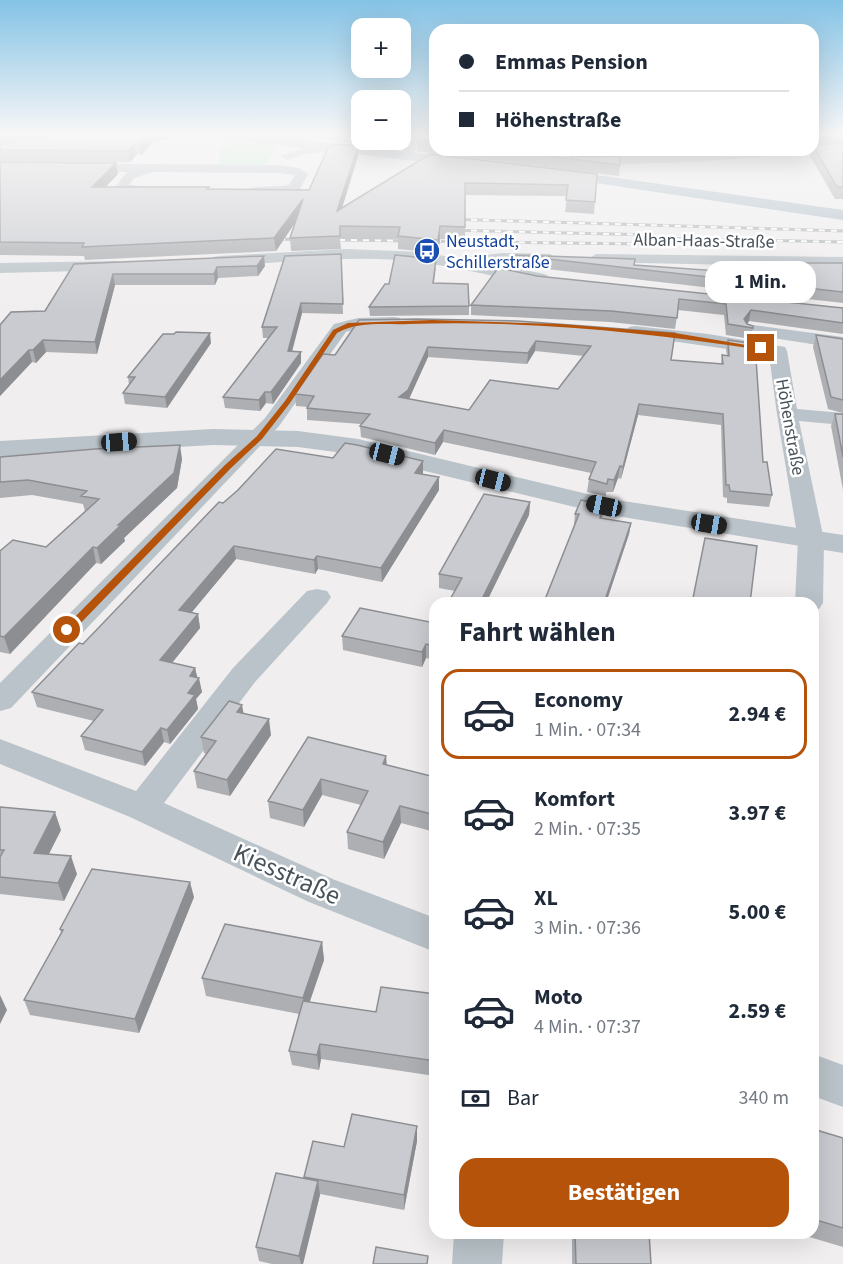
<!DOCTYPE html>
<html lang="de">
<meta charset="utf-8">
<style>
:root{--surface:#fff;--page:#f6f6f7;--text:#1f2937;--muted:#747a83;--line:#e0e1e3;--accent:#b45309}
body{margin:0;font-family:"Source Sans 3",sans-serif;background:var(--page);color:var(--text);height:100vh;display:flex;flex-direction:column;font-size:22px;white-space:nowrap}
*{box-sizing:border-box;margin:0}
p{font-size:20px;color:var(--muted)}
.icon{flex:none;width:33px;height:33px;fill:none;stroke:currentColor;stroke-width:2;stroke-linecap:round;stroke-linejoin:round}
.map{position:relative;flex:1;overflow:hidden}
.panel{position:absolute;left:429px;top:597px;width:390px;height:642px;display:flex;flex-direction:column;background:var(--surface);border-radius:18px;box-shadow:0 6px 24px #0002}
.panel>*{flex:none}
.hud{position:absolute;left:429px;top:24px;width:390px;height:132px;border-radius:18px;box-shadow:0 6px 24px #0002;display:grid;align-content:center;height:132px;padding:0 30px;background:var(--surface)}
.tools{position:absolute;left:351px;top:18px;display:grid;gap:12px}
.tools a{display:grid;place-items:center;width:60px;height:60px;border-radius:12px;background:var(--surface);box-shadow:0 6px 24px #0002;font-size:30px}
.end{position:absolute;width:27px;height:27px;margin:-14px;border:8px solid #b45309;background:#fff;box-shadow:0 0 0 3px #fff}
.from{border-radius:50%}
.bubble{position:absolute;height:42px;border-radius:18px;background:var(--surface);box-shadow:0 6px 24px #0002;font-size:20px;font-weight:700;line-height:42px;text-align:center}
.car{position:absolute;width:18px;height:36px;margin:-18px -9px;border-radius:8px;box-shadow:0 0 4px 2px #0007;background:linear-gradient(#222 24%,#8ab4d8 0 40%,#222 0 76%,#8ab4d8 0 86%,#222 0)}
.hud b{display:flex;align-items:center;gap:21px;height:57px;font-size:22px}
.hud b+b{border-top:2px solid var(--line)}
.hud i{width:15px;height:15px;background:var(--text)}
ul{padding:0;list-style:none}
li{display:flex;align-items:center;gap:18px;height:90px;margin:0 12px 9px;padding:0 18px;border:3px solid transparent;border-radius:18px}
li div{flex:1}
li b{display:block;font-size:22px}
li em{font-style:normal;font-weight:700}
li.on{border-color:var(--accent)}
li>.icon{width:54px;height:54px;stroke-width:1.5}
h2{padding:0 30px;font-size:27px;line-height:72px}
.pay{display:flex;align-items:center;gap:15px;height:66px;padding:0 30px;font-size:22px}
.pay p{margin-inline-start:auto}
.button{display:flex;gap:12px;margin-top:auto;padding:12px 30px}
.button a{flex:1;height:69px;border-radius:18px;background:var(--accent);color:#fff;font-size:24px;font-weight:700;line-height:69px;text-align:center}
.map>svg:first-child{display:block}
.green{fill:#bfebcd}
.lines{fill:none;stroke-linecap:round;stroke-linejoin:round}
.minor{fill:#bac3c9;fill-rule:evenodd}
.tertiary{fill:#bac3c9;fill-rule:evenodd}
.secondary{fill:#bbc6ce;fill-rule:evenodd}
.primary{fill:#b0bfca;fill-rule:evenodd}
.rail-casing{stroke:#b0b4b8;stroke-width:3}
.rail{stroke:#fff;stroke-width:2;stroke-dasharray:6;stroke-linecap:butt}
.wall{fill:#adafb3;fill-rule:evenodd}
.shaded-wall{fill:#8d8e92}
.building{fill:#c9cbd0;stroke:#8d8e92;stroke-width:1.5;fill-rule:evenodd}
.route{fill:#b45309}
.labels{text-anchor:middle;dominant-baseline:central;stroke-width:5;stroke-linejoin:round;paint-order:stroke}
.far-transit-label{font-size:18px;fill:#164399;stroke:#fff;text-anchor:start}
.far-street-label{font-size:18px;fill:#485259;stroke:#fff}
.near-street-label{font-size:26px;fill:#485259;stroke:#fff}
</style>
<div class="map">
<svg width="843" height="1264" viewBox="0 0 843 1264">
<rect width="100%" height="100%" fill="#f0eeee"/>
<path class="green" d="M238,140L278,145L265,165H220L218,147L241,143Z"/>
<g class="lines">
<path class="minor" d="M408,135H419C416,147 414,161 399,159L397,156L403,151Z
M843,145V151L692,162L582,165L576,161L582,157L813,150V147Z
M333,146L337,147V151L304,154L287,160L281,156L303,148Z
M0,163L279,165L299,168L308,174L299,191C284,194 255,203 242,192C252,184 276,188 289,185L295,175L279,173L153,172L134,178L129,185L163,188L165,191L163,194C148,197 131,194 116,190L115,187L127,172L0,171Z
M503,253L550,254L558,259L550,264L503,263L457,268L449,263L457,258Z
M596,254L843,257V267L591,262L588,259Z
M394,317L400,318L403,322L400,326L359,328L346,332L279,426L11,708L0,711V683L265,418L334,324L358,318Z
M753,325L843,337V349L747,334L744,330L747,326Z
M635,326L708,334L785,347L787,351L797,409L843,413V425L799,421L824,540L823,603L819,609L813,610V603H795L798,540L777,414L769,355L629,335L626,331L629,327Z
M317,589L327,591L331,597L327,603L255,682L164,803L335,880L435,918V952L309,902L130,817L0,764V739L136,791L233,668L307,591Z
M813,1054L843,1065V1107L813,1096Z
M454,1233H504L502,1264H452Z"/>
<path class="tertiary" d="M346,249L422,252L540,273L547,275L549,279L547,283L540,285C493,277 447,264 399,260C339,256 279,263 219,266L213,265L210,261L213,257L219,256Z
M116,261L122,262L125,266L122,270L0,273V263Z
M213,429L298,431L358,439L604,498L843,535V553L604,514L358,455L298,447L213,445L0,457V441Z"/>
<path class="secondary" d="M290,135H302L298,147H288L286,144Z"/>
<path class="primary" d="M221,135H263L467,159L474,163L467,167L227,139Z
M554,169L843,210V220L549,176L547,173L549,170Z"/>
<g class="rail-casing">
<path id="rail" d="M447,219L843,231
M447,230L654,235
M645,238L843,242
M267,239L645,244"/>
</g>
<use href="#rail" class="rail"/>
</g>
<path class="wall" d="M51,135H171L168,139L153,142L141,155L137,154L130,162L0,161V145Z
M303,135H362V140H400V135H406L401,149L304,137Z
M435,135V150H708L570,156L572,157L620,165L619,176L417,151V140Z
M843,135V199H835L810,156L812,150H813V145Z
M430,154L597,174L594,214L565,212L567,196L465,195V239H440L438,253L398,249V239H340L341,249L291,251L290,238L294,224L276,251L85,260L84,256L0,255V162L118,174L105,187L309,190L358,156L342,208Z
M341,254L343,314L302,313L292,352L301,363L273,404L266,403L260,411L225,408L223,397L269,338H263L262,327Z
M513,255L635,259V265L718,271V269H722V267L770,268L771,263H843V303L512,265Z
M74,264L265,266L258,276L218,278L215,285H115L97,354L46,352L36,363L32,362L0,396V325L45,311Z
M436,268L434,283L469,306V315L370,316L369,307L389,284Z
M537,276L843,308V334L749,321L747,324L753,328L751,339L726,335L724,315L678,310L675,329L610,322L471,315V305Z
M518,321L671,360L721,364L722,355H727L726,350L728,340L763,462L772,495L769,507L727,503V498L723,497L721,425L638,415L621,479L618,478L613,492H606V496L587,492L589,479L591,473L443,442L435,455L361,437L360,426L361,424L307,420V408L308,407L296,406L295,394L335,355ZM535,351L584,356L558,389L469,410L409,399L428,357L527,364Z
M174,334L211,343L167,408L125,404L123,393L129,385L128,377Z
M816,335L843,339V413L828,409L813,347Z
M835,414H843V490L831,426Z
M0,457L182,459L177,488L124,538L125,541L101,564L96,563L10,654L0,652V551L46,547L85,511L83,504L32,495L0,498Z
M423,473L422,474L439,490L382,582L318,569L315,574L236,559L191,613L198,614L200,628L172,663L195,668L197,677L202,692L196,699L198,709L170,744L164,742L145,766L85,750L81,736L94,721L37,707L32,692L83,644L223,503Z
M530,502L529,515L486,603H448L455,591L439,588V574Z
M575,514L603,516L602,518L631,523L629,534L606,603H544L575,525L574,524Z
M435,623V660L426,658L422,667L343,650L342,636Z
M243,713L271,735L230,796L197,788L194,771L207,754L204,753L201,737Z
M308,737L386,756L387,765L435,777V832L401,823L384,859L348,849L347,832L361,805L322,795L304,827L270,818L268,801Z
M0,807L61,830L49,854L77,874L64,901L0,894Z
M435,856V882L431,881L432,864Z
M194,897L139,1033L30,1015L24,1000L61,933L60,929Z
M322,942L324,960L309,1002L376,1012L435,994V1076L321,1059L319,1070L292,1065L289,1051L299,1014L206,996L202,978Z
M813,1129L843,1138V1247L796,1233H813Z
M417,1141L404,1210L320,1194L303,1264H272L259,1261L256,1247L304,1178V1177L344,1147Z
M572,1233H649L651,1264H572Z"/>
<path class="shaded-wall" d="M0,135H42L0,144Z
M148,135H171L168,139L153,142L141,155L140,144Z
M402,135H406L401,149V138Z
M814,135H843V143L813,145V137Z
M135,144L137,154L130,162L128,151Z
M358,146V156L337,224V211Z
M564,150H571V156L567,158H563Z
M116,163L118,174L94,199L92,187Z
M303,199V211L276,251L274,238Z
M440,226V239L438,253V240Z
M264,256L265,266L258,276L257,266Z
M217,267L218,278L215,285L214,274Z
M113,274L115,285L97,354L95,342Z
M301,303L302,313L289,362L288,351Z
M751,310L749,321L745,327L744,319Z
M210,333L211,343L167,408L165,397Z
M43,340L46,352L36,363L33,350Z
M536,341L535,351L527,364L528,353Z
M428,347V357L408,401L399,397Z
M29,350L32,362L0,396V380Z
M301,352V363L273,404L271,392Z
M265,392L266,403L260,411L259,400Z
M639,404L638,415L621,479L623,467Z
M444,430L443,442L435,455V443Z
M180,445L182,459L177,488L124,538L125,541L101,564L97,548L118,525Z
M423,461V473L415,486V473Z
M620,466L618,478L613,492L614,480Z
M439,477V490L382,582L381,568Z
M530,502L529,515L486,603H480Z
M631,523L629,534L606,603H604Z
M234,546L236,559L182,624L179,610Z
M93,547L96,563L10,654L4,637Z
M317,556L318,569L315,574L314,560Z
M198,614L200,628L163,674L160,660Z
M426,644V658L422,667V652Z
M195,668L198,680L199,678L202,692L196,699L198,709L170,744L167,730L188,693L190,676Z
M242,705L245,721L237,712Z
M269,719L271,735L230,796L227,780Z
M161,728L164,742L145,766L142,752Z
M386,756L387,773L383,764Z
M321,779L322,795L304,827L303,810Z
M400,806L401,823L384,859L383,842Z
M55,812L61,830L40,871L34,853Z
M71,856L77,874L64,901L58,883Z
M190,882L194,897L139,1033L135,1019Z
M322,942L324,960L305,1016L303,998Z
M0,995L7,1010L0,1024Z
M320,1044L321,1059L319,1070L317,1055Z
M417,1126V1141L404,1210V1195Z
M318,1181L320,1195L303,1264H301L299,1256Z"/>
<path class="building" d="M51,135H148L140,144H135L128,151L0,150V145Z
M418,135H435V142L417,140Z
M843,143V187H837L813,145Z
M338,144L358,146L337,211L430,154L597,174L595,202L566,200L568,185L465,183V227L440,226L438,240L398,236L400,227L340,226V236L290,238L303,199L274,238L82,247L84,243L0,242V162L116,163L92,187H209L207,189L309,190L328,148Z
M499,150H564V151L572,157L620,156V165Z
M341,254L343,304L301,303L288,351L301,352L271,392H265L259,400L223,397L277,327H262L285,256Z
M395,255L436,259L433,283L468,284L469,306L369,307L385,284H389Z
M513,255L635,259L634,265L719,271L718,269H723L722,267L774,269L771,263H843V292Z
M264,256L257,266L217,267L214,274H113L95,342L43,340L33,350H29L0,380V325L11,312L45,311L74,264Z
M498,268L537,276L843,308V323L751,310L744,319L747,324L753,326V328L728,324L726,304L679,299L677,318L611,311L471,305Z
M417,319L518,321L675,333L671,360L723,364L722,355L729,356L728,340L755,344L763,462H767L772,495L730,491L729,485H726L723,414L639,404L623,467L620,466L614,480L608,479L607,484L589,479L596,462L444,430L435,443L360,426L370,414L307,408L314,396L295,394L323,354L335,355L359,320ZM536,341L591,346L558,389L490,380L469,410L399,397L408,390L428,347L528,353Z
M176,332L210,333L165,397L123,393L135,377H128L163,334H174Z
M816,335L843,339V400L831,397Z
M835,414H843V457Z
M345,443L357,445L423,461L415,473L439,477L381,568L317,556L314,560L234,546L179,610L198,614L160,660L195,668L190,676L199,678L188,693L195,695L167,730L161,728L142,752L81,736L103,710L32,692L79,643L83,644L219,502L223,503L238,490L276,449L333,458Z
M180,445L174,473L118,525H121L97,548L93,547L4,637L0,636V551L13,540L46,547L99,499L81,496L87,491L28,480L0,482V457L95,449Z
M484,494L530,502L480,603H448L462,578L439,574Z
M581,500L605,505L600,518L631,523L604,603H551L544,602L579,514H575Z
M705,538L757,546L750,603H692Z
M360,608L435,623V646L426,644L422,652L342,636Z
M229,701L242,705L237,712L269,719L227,780L194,771L216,741L201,737Z
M308,737L386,756L383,764L435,777V815L400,806L383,842L347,832L368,791L321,779L303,810L268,801Z
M0,807L55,812L34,853L71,856L58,883L0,877V857L4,850H0Z
M435,856V865L432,864Z
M92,869L190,882L135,1019L24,1000L63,930L60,929Z
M225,924L322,942L303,998L202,978Z
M381,987L435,994V1061L320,1044L317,1055L289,1051L303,1001L376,1012Z
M352,1114L417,1126L404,1195L304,1177L313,1141L344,1147Z
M813,1129L843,1138V1228L813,1219Z
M276,1173L318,1181L299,1256L256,1247Z
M575,1233H649L651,1264H576Z
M376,1247L428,1256L427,1264H373Z"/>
<linearGradient id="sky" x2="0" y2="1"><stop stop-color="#85c3e6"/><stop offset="0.43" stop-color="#f8f7f7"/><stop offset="1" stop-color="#f8f7f7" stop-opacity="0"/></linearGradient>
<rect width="843" height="312" fill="url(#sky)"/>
<path class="route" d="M432,320L559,324L675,333L764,348L761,350C645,332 526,320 409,324C385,325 358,321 337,333L290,403L262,439L231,468L71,633H64V628L225,465L257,436L285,401L333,330L348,323Z"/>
<defs>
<g id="bus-disc" transform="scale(1.35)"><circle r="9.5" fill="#1a4fb4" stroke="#fff"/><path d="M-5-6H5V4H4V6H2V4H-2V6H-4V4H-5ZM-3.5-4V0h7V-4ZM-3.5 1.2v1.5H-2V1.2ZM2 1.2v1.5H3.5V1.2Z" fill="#fff"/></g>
</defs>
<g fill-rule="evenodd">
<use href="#bus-disc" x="427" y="251"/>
</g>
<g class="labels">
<g class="far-transit-label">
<text x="446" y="241">Neustadt,<tspan x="446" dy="21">Schillerstraße</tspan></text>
</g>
<g class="far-street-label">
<text transform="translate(704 241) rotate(1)">Alban-Haas-Straße</text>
<text transform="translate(790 427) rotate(80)">Höhenstraße</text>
</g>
<g class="near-street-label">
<text transform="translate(287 874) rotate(24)">Kiesstraße</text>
</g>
</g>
</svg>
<div class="tools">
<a>+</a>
<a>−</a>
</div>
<i class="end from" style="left:67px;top:630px"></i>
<i class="end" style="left:761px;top:348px"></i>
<div class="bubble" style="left:705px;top:261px;width:111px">1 Min.</div>
<i class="car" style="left:119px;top:442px;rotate:86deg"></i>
<i class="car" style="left:387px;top:454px;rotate:104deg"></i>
<i class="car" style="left:493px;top:480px;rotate:104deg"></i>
<i class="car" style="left:604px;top:506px;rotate:282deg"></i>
<i class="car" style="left:709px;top:524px;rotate:99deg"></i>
<div class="hud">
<b><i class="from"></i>Emmas Pension</b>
<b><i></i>Höhenstraße</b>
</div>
<section class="panel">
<h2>Fahrt wählen</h2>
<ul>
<li class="on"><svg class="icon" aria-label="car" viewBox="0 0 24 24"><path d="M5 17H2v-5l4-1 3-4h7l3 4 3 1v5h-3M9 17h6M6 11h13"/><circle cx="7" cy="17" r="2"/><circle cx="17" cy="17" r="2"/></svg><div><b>Economy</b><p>1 Min. · 07:34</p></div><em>2.94 €</em></li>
<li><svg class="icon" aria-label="car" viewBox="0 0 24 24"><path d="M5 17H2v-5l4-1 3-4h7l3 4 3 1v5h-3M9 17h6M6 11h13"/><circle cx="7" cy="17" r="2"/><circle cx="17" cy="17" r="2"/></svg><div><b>Komfort</b><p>2 Min. · 07:35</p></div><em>3.97 €</em></li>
<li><svg class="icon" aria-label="car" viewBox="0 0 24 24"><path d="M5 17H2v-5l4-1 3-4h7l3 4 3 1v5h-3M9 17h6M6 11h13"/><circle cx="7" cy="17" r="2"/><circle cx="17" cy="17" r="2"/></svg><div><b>XL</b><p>3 Min. · 07:36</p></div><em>5.00 €</em></li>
<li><svg class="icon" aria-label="car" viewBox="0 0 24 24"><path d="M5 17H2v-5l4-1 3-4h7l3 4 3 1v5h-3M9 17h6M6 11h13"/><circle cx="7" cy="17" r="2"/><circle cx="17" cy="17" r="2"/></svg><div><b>Moto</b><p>4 Min. · 07:37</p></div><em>2.59 €</em></li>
</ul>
<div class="pay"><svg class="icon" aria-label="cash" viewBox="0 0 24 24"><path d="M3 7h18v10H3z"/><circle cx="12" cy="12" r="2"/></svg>Bar<p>340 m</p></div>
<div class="button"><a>Bestätigen</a></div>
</section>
</div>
